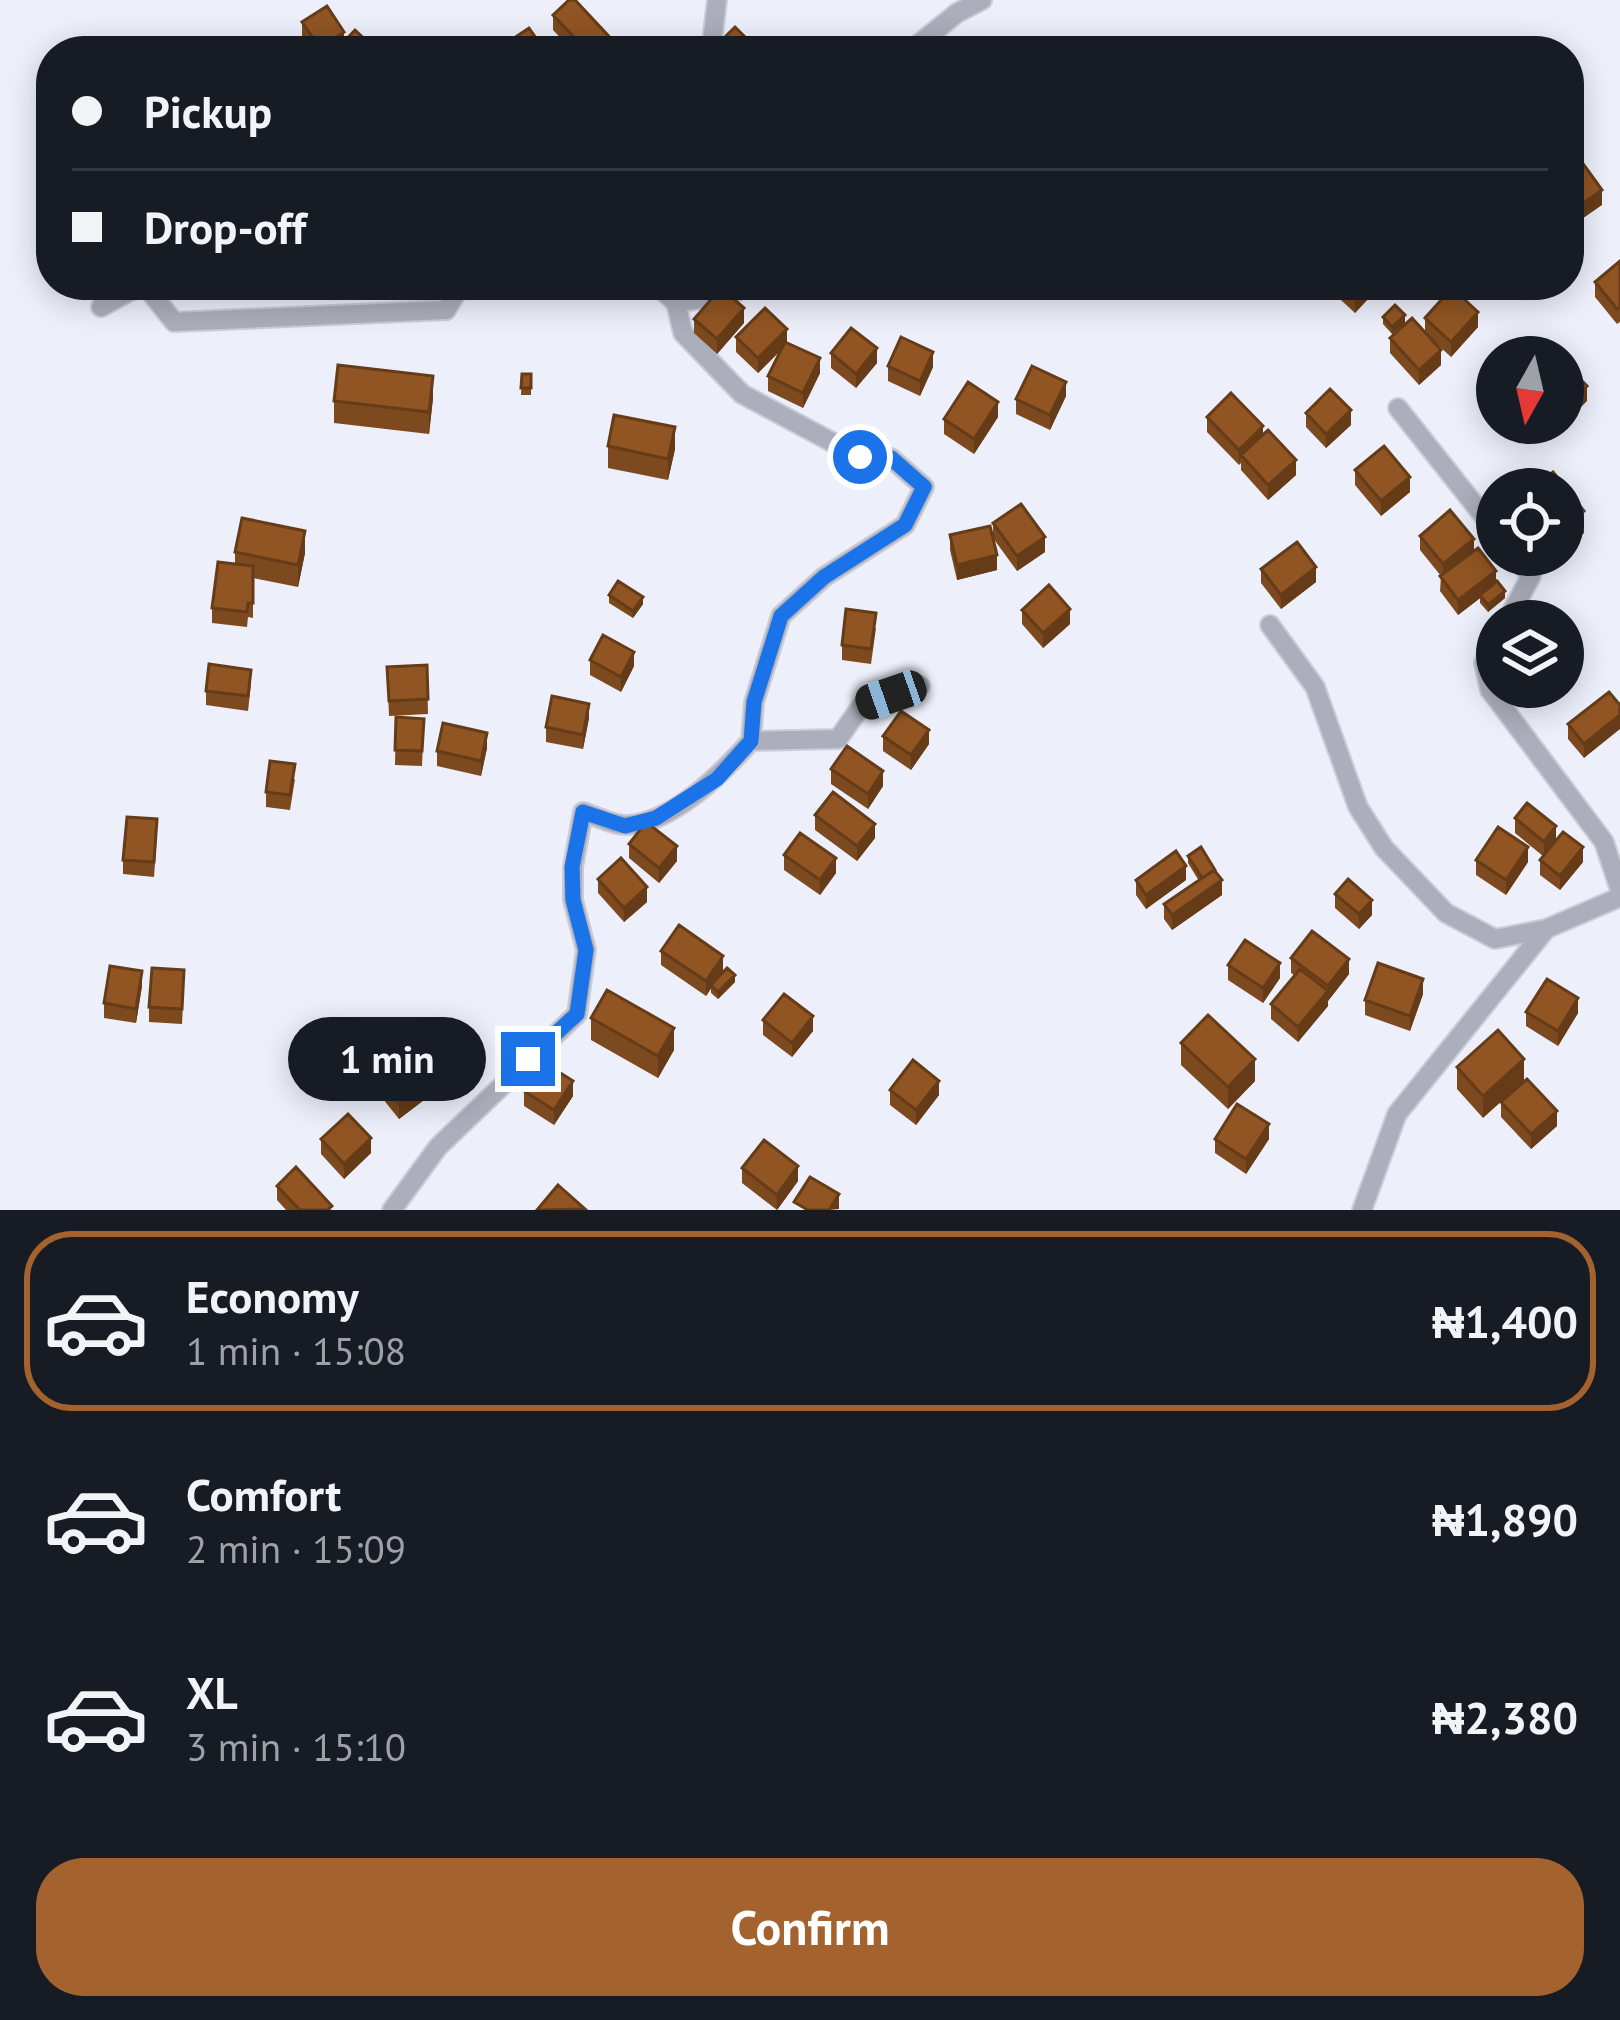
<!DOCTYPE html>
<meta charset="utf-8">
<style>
:root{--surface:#171b24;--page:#20242c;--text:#f1f3f6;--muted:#9ea1a6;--line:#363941;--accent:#a4632e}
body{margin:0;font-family:"PT Sans",sans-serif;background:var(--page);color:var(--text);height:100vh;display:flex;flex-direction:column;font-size:45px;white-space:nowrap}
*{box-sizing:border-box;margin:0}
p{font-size:39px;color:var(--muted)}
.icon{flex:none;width:66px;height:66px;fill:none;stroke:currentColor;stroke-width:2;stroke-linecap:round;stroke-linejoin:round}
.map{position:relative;height:1210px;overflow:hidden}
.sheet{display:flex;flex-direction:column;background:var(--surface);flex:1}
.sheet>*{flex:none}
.guide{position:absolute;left:36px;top:36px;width:1548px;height:264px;border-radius:48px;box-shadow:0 6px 30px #0003;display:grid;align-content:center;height:264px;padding:0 36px;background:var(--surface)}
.needle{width:78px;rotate:188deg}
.tools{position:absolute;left:1476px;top:336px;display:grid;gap:24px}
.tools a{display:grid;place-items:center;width:108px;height:108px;border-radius:50%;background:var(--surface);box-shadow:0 6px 30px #0003;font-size:60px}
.end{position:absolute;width:54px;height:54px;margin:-27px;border:15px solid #1a73e8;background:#fff;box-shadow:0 0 0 6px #fff}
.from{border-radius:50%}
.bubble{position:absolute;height:84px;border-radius:42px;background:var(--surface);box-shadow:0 6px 30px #0003;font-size:39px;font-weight:800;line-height:84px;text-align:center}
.car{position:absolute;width:36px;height:72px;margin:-36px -18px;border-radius:15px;box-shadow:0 0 9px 3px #0007;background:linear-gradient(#222 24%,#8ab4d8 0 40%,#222 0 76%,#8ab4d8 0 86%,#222 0)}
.guide b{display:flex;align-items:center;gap:42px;height:114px;font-size:45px}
.guide b+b{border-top:3px solid var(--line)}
.guide i{width:30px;height:30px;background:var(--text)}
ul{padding:21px 0 0;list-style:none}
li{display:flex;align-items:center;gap:36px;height:180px;margin:0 24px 18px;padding:0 12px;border:6px solid transparent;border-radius:48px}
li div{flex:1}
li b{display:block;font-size:45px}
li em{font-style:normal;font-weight:800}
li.selected{border-color:var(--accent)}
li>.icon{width:108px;height:108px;stroke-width:1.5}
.primary-button{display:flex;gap:24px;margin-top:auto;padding:24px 36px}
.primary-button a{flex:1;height:138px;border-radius:48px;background:var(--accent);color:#fff;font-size:48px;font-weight:800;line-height:138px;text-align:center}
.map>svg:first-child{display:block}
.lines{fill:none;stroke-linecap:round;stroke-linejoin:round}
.minor-casing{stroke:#cacdd8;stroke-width:22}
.minor{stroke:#acafbb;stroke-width:18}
.wall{fill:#7d491e}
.shaded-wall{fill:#663c18}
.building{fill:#915523;stroke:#663c18;stroke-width:3}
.route{stroke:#1a73e8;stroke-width:15}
</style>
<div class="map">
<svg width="1620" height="1210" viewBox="0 0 1620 1210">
<rect width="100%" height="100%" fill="#edf0fb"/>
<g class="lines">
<g class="minor-casing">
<path id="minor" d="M711,51L717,0
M910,51L957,13L982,0
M145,285L174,322L446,310L461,285
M657,285L676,303L683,333L742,394L860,457L891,458L924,487L905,525L824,577L781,616L754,702L751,741L838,739L862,705L920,686
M676,303L732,294L748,285
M101,307L141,285
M1398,408L1497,533
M1507,621L1531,576L1514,555
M1270,625L1315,687L1358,807L1384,848L1446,913L1495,939L1546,929
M1497,635L1484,663L1490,690L1604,842L1620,890
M392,1210L438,1147L577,1014L586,950L573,900V867L583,812C596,816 615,826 628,825C674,822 722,773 751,741
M1362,1210L1397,1114L1546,929L1620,897"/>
</g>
<use href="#minor" class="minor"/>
</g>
<path class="wall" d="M553,15L618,51H573L553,30Z
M302,22L344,42L373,51H312L302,37Z
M1620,261V322L1617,324L1595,297V282Z
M1329,285H1381L1355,313L1329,289Z
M1383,317L1405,323L1392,334L1383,324Z
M1425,318L1478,327L1451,357L1425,333L1441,365L1419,385L1390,353V338L1425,333Z
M694,319L744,323L717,354L694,333Z
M736,337L787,342L820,373L803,408L768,391V376L782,349L758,373L736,352Z
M831,353L877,363L856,388L831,368Z
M888,366L933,367L920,396L888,381Z
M522,374H531V395H521Z
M1066,396L1050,430L1016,414V399Z
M433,398L429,434L334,423V401Z
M1306,413L1351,425L1326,448L1306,427Z
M998,417L974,454L944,434V419Z
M1207,417L1263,435L1296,475L1268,500L1241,470V463L1239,465L1207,432Z
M608,446L675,449L668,480L608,468Z
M1355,470L1410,492L1381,516L1355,485Z
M993,523L1045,552L1017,571L993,538Z
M950,535L997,570L957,580L950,550Z
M1420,536L1474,551L1505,598L1488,612L1480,603V598L1458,615L1440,591L1441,576L1420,550Z
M235,552L305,553L298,587L253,578V618L248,617L247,627L212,623V608L235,564Z
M1261,569L1316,582L1281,609L1261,583Z
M609,595L643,604L633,618L609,603Z
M1022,610L1070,624L1043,648L1022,624Z
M876,628L871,664L842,660V645Z
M590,660L634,666L621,692L590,675Z
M427,665L428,714L389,716L387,667Z
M251,684L248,711L206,705V691Z
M1609,692L1584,758L1568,739V724Z
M396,717L424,719L422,766L395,765Z
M589,718L583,749L546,742V727Z
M883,736L929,744L911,770L883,751Z
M487,748L481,776L437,766V751Z
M831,769L883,786L868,809L831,784Z
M295,779L290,810L266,807V792Z
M815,815L875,838L857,861L815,830Z
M1515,818L1556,840L1583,862L1560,890L1540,875V860L1543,856L1515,833Z
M157,834L154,877L123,874V860Z
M629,844L677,861L659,883L629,858Z
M784,855L836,873L820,895L784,870Z
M1188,856L1222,895L1172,930L1164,919V904L1199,881L1188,863Z
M1476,860L1528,862L1506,895L1476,875Z
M598,879L647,902L624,922L598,893Z
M1136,880H1186L1146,909L1136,895Z
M1335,894L1372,915L1359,929L1335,908Z
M661,951L723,971L719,977L735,982L718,999L711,993V988L706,996L661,965Z
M1291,958L1349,974L1328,1001V1006L1298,1042L1271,1019V1004L1294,975L1291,973Z
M1228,965L1280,978L1263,1003L1228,980Z
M184,985L182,1024L149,1022V1007Z
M142,986L136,1023L104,1018V1003Z
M1423,994L1410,1031L1365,1015V1000Z
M1526,1012L1578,1013L1558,1046L1526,1026Z
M591,1018L674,1050L658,1078L591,1040Z
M763,1020L813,1031L792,1057L763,1035Z
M1498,1030L1483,1118L1457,1089V1067Z
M1181,1043L1255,1081L1228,1109L1181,1065Z
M379,1080L424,1100L399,1119L379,1094Z
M890,1090L939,1095L916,1125L890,1105Z
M524,1091L573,1096L554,1125L524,1106Z
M1501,1102L1557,1126L1531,1149L1501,1117Z
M321,1139L371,1153L344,1179L321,1154Z
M1215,1139H1269L1246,1174L1215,1153Z
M742,1168L798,1181L777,1210L742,1183Z
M277,1186L332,1210H286L277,1200Z"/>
<path class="shaded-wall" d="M344,32V47L338,51H320V48Z
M1602,190V205L1569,228V213Z
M1368,285H1381L1355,313V298Z
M744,308V323L717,354V339Z
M1478,312V327L1451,357V342Z
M1405,315V323L1392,334V327Z
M787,329V344L758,373V358Z
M877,348V363L856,388V374Z
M1441,350V365L1419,385V370Z
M933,352V367L920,396V381Z
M820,358V373L803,408V393Z
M433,376V398L429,434V412Z
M1066,382V396L1050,430V415Z
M1587,386V401L1556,432V423H1563V410Z
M998,402V417L974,454V439Z
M1351,410V425L1326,448V434Z
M1263,426V441L1241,455L1239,465V450Z
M675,427V449L668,480V459Z
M1296,460V475L1268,500V485Z
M1410,477V492L1381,516V501Z
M1584,511V533L1563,549V527Z
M305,531V553L298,587V565Z
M1045,537V552L1017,571V556Z
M1474,539V554L1443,579V564Z
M997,555V570L957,580V565Z
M1316,567V582L1281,609V595Z
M1496,571V586L1458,615V600Z
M1505,591V598L1488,612V605Z
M643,597V604L633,618V611Z
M1070,609V624L1043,648V633Z
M634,652V666L621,692V677Z
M589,704V718L583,749V735Z
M1620,715V729L1584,758V744Z
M929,730V744L911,770V755Z
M487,733V748L481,776V761Z
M883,771V786L868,809V794Z
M875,824V838L857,861V846Z
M1556,826V841L1544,856V842Z
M677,846V861L659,883V868Z
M1528,847V862L1506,895V880Z
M1583,847V862L1560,890V876Z
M836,858V873L820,895V880Z
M1186,866V880L1146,909V895Z
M1222,880V895L1172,930V915Z
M647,887V902L624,922V908Z
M1372,900V915L1359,929V914Z
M723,956V971L706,996V981Z
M1349,959V974L1328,1001V986Z
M1280,963V978L1263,1003V988Z
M142,971V986L136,1023V1009Z
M735,975V982L718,999V992Z
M1423,979V994L1410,1031V1016Z
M1328,991V1006L1298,1042V1027Z
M1578,998V1013L1558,1046V1031Z
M813,1016V1031L792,1057V1043Z
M674,1028V1050L658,1078V1056Z
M1255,1059V1081L1228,1109V1087Z
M1524,1059V1081L1483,1118V1096Z
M573,1081V1096L554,1125V1110Z
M939,1081V1095L916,1125V1110Z
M424,1086V1100L399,1119V1104Z
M1557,1111V1126L1531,1149V1134Z
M1269,1124V1139L1246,1174V1159Z
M371,1138V1153L344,1179V1164Z
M798,1166V1181L777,1210V1195Z
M839,1194V1209L829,1210Z"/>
<path class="building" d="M569,0H575L618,46L613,51H587L553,15Z
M327,6L344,32L320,48L302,22Z
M735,27L753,45L747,51H720L715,47Z
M529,28L545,51H496V50Z
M355,30L373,47L369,51H341L338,48Z
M1581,161L1602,190L1569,213V170Z
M1620,261V307L1617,309L1595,282Z
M1341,285H1368L1355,298Z
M721,288L744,308L717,339L694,319Z
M1452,288L1478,312L1451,342L1425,318Z
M1395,305L1405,315L1392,327L1383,317Z
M765,308L787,329L758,358L736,337Z
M1412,318L1441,350L1419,370L1390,338Z
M851,328L877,348L856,374L831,353Z
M901,337L933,352L920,381L888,366Z
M785,342L820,358L803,393L768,376Z
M1563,362L1587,386L1563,410Z
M338,365L433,376L429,412L334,401Z
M1032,366L1066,382L1050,415L1016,399Z
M522,374H531V388H521Z
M968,382L998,402L974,439L944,419Z
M1330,389L1351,410L1326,434L1306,413Z
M1231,393L1263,426L1239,450L1207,417Z
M614,415L675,427L668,459L608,446Z
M1268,430L1296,460L1268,485L1241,455Z
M1384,446L1410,477L1381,501L1355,470Z
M1553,472L1584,511L1563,527V489H1531Z
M1021,504L1045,537L1017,556L993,523Z
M1450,510L1474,539L1443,564L1420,536Z
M242,518L305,531L298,565L235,552Z
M990,526L997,555L957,565L950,535Z
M1297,542L1316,567L1281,595L1261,569Z
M1478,548L1496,571L1458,600L1440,576Z
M218,562L253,566V603H248L247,612L212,608Z
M618,581L643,597L633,611L609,595Z
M1497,581L1505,591L1488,605L1480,595Z
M1049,585L1070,609L1043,633L1022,610Z
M846,609L876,613L871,649L842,645Z
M603,635L634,652L621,677L590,660Z
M209,664L251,670L248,696L206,691Z
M427,665L428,699L389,701L387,667Z
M1609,692L1620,705V715L1584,744L1568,724Z
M552,696L589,704L583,735L546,727Z
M901,711L929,730L911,755L883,736Z
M396,717L424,719L422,751L395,750Z
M443,723L487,733L481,761L437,751Z
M847,746L883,771L868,794L831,769Z
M270,761L295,764L290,795L266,792Z
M833,792L875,824L857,846L815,815Z
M1527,803L1556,826L1544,842L1515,818Z
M127,817L157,819L154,862L123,860Z
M646,822L677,846L659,868L629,844Z
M1498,827L1528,847L1506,880L1476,860Z
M1563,832L1583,847L1560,876L1540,860Z
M800,833L836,858L820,880L784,855Z
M1201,847L1215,870L1202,878L1188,856Z
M1176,851L1186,866L1146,895L1136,880Z
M621,858L647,887L624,908L598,879Z
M1214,870L1222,880L1172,915L1164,904Z
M1348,879L1372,900L1359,914L1335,894Z
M679,925L723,956L706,981L661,951Z
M1312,931L1349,959L1328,986L1291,958Z
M1245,940L1280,963L1263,988L1228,965Z
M1378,963L1423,979L1410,1016L1365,1000Z
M110,966L142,971L136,1009L104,1003Z
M152,968L184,970L182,1009L149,1007Z
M727,968L735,975L718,992L711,985Z
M1300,969L1328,991L1298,1027L1271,1004Z
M1547,979L1578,998L1558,1031L1526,1012Z
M607,990L674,1028L658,1056L591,1018Z
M784,994L813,1016L792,1043L763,1020Z
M1208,1015L1255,1059L1228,1087L1181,1043Z
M1498,1030L1524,1059L1483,1096L1457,1067Z
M405,1060L424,1086L399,1104L379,1080Z
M913,1060L939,1081L916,1110L890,1090Z
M543,1062L573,1081L554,1110L524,1091Z
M1527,1079L1557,1111L1531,1134L1501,1102Z
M1237,1104L1269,1124L1246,1159L1215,1139Z
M348,1114L371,1138L344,1164L321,1139Z
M764,1140L798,1166L777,1195L742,1168Z
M296,1167L332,1206L327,1210H300L277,1186Z
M810,1177L839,1194L829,1210H808L794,1202Z
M558,1185L585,1209L537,1210Z"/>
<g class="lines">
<path class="route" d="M528,1059L577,1014L586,950L573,900L572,867L583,812L625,826L656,818L717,779L751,741L754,702L781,616L824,577L905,525L924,487L891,458L860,457"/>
</g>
</svg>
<div class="tools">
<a><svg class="needle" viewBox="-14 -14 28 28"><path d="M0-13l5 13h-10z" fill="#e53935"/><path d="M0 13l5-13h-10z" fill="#9ea1a6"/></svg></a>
<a><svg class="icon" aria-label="locate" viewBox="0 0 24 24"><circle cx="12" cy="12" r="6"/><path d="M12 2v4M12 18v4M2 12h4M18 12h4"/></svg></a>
<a><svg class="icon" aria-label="layers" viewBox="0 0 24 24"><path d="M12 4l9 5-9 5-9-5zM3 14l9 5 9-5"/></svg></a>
</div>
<i class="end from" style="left:860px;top:457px"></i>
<i class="end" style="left:528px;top:1059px"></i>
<div class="bubble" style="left:288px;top:1017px;width:198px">1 min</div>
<i class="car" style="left:891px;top:695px;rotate:251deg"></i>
<div class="guide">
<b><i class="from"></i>Pickup</b>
<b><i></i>Drop-off</b>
</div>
</div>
<section class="sheet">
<ul>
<li class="selected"><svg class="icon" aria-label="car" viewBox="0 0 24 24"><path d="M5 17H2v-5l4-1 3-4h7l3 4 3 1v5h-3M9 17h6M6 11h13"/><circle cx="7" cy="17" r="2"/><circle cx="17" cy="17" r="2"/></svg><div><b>Economy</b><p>1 min · 15:08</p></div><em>₦1,400</em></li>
<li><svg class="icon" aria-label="car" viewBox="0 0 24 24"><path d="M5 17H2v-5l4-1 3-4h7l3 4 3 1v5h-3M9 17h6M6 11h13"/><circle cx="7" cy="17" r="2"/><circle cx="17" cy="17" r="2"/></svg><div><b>Comfort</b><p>2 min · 15:09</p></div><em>₦1,890</em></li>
<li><svg class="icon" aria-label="car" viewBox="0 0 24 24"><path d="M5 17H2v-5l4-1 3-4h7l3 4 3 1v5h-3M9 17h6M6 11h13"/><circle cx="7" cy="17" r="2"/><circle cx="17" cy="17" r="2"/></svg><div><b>XL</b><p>3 min · 15:10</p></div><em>₦2,380</em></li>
</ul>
<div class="primary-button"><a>Confirm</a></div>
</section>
